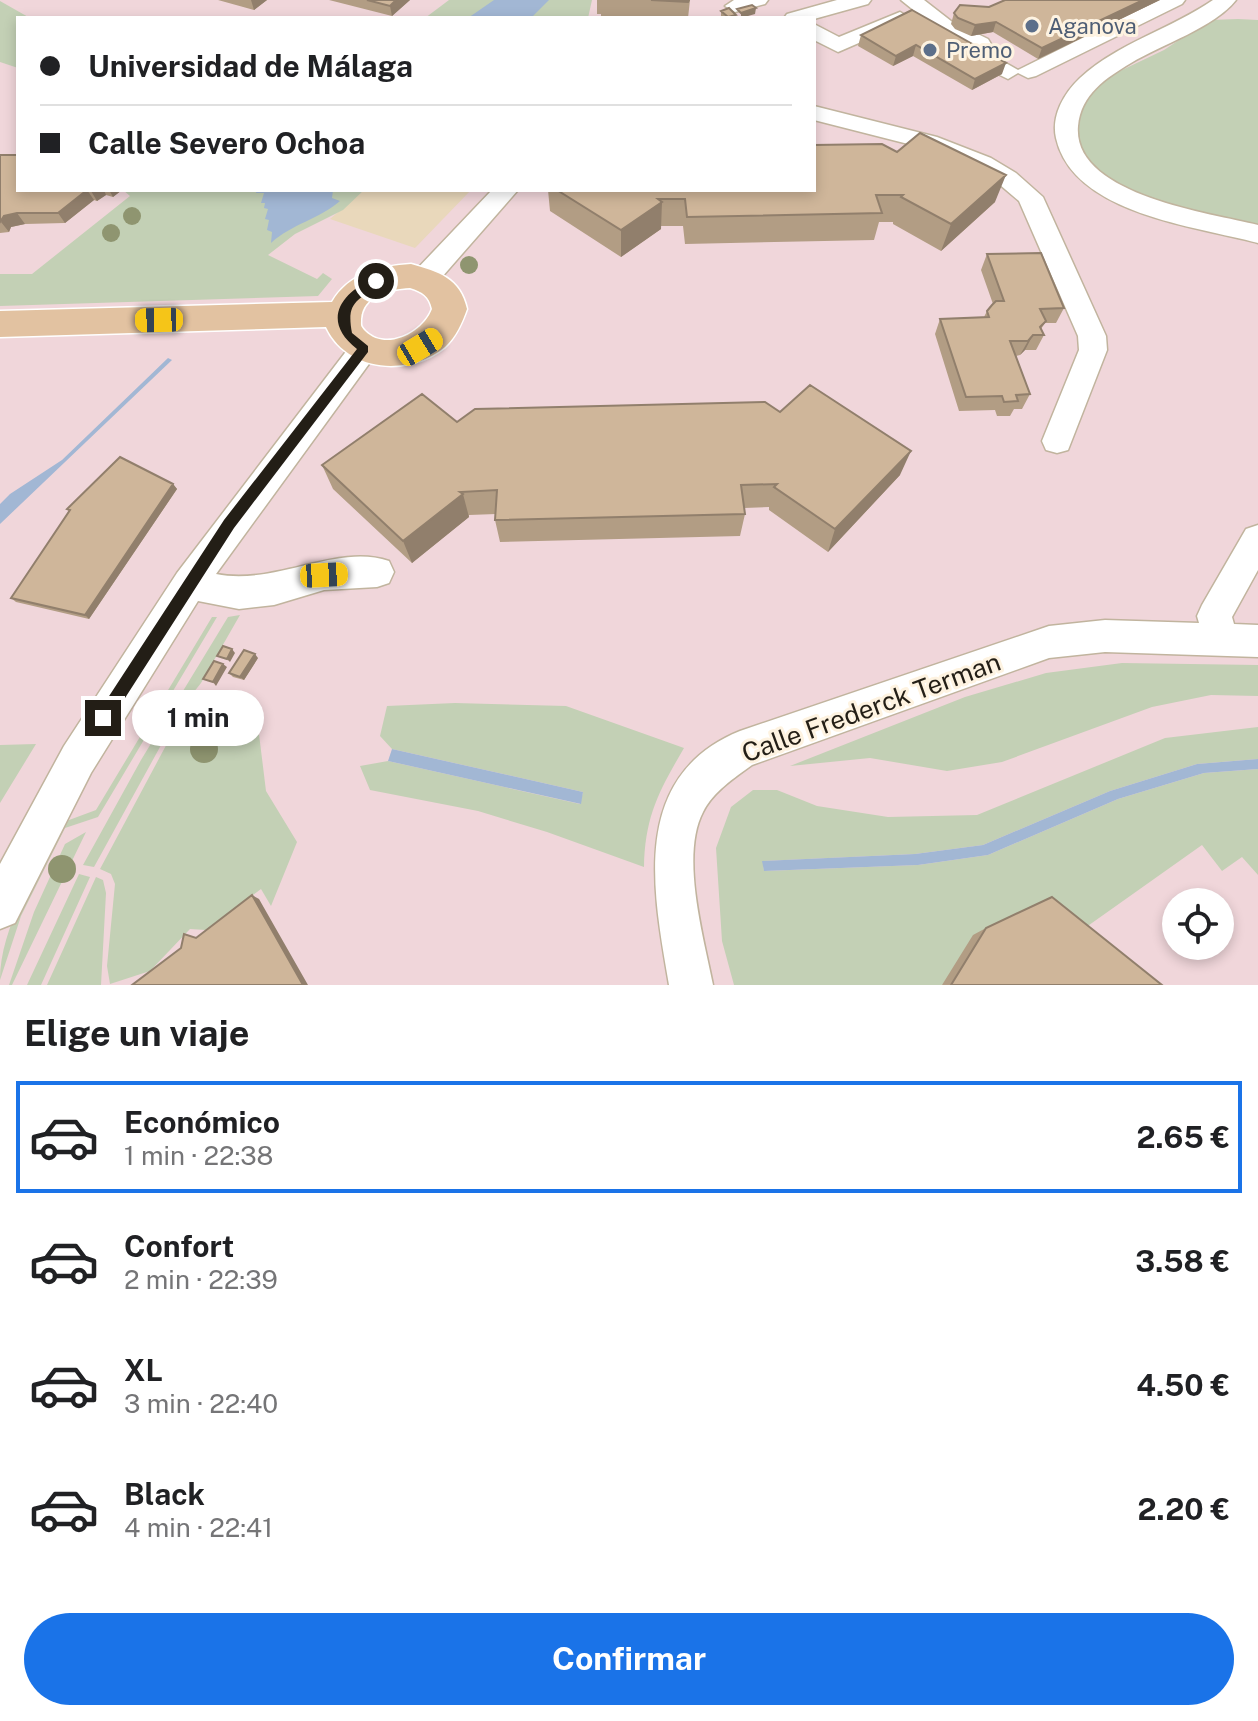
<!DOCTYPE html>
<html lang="es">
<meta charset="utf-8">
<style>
:root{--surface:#fff;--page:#f2f2f2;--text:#202124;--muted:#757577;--line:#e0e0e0;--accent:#1a73e8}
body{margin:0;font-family:"Public Sans",sans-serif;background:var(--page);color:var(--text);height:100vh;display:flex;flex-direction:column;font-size:30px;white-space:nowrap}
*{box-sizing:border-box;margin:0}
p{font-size:26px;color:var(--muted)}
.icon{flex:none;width:44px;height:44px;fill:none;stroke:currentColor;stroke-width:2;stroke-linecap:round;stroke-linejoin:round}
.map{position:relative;height:985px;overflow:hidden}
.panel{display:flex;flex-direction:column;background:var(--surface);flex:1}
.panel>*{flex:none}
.top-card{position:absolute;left:16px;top:16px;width:800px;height:176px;border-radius:0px;box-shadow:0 4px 12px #0003;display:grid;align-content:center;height:176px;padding:0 24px;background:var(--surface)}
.controls{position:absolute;left:1162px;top:888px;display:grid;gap:16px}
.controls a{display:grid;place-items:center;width:72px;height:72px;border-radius:50%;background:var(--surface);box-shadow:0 4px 12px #0003;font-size:40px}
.end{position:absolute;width:36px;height:36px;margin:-18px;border:10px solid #231e16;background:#fff;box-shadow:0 0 0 4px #fff}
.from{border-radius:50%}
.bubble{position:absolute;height:56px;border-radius:28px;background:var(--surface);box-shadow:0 4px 12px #0003;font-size:26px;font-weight:700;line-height:56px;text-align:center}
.car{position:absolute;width:24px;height:48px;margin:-24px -12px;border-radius:10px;box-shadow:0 0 6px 2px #0007;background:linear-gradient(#f5c518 24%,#345 0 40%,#f5c518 0 76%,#345 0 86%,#f5c518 0)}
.top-card b{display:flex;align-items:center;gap:28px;height:76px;font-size:30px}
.top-card b+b{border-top:2px solid var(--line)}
.top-card i{width:20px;height:20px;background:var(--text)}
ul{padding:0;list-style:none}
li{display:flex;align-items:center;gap:24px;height:112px;margin:0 16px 12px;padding:0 8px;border:4px solid transparent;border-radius:0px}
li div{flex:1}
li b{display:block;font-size:30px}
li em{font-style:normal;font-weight:700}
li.current{border-color:var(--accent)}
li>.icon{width:72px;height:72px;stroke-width:1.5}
h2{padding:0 24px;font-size:36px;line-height:96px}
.cta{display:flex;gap:16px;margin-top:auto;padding:16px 24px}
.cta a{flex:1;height:92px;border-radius:48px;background:var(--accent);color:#fff;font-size:32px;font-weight:700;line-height:92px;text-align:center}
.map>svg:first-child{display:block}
.commercial{fill:#f0d6da;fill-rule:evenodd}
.built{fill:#e9d8bb}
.green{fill:#c3d0b5}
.water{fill:#a2b7d4}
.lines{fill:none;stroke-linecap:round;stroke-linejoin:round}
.minor-casing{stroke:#c1b49e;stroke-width:3}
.major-casing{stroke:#fff;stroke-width:3}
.minor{fill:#fff;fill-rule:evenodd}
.major{fill:#e2c2a1;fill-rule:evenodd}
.tree{fill:#8f9570}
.wall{fill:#b29d84}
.shaded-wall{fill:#917f6c}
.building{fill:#cfb69a;stroke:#917f6c;stroke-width:2}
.route{fill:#231e16}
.service-dot{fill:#5c6f8a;stroke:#fef3e1;stroke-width:3}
.labels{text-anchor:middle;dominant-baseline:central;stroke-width:6;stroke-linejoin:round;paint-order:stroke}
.far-service-label{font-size:22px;fill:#4e5e75;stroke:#fef3e1;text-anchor:start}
.street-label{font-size:26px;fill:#231e16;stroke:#fef3e1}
</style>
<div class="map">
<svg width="1258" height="985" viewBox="0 0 1258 985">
<rect width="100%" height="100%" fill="#f3e6cf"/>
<path class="commercial" d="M0,0H1258V985H0ZM18,18H814V190H18ZM1176,902H1220V946H1176Z"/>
<path class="built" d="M364,190H471L415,248L330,219Z"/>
<path class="green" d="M449,0H592L588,18H425Z
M0,1L30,18H18V68L0,62Z
M1238,19L1258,20V228L1151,201L1098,176L1081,156L1078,131L1082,106L1099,81L1164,50L1209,20Z
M123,190H364L343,210L295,234L268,255L317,279L323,273L332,279L318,296L0,306V274H32L130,196Z
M240,615L201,683L182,707L94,867L83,865L141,760L228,617Z
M212,617H217L98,817L65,828L21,916L0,980C0,926 38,871 61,823L96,810Z
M1122,663L1258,665V696L1211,695L1152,707L1002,762L947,771L870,758L790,766L965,697L1046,673Z
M455,703L566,706L684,748C659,791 645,816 644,867L547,832L478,811L370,790L360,766L388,761L580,804L583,792L392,749L380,736L387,706Z
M186,708L258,726L266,791L297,842L271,906L261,889L206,930L190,929L150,971L110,984L107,966L115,884L111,874L100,869Z
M1258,727V759L1197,764L1110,791L983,845L915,854L763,861L764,871L918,865L988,855L1118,799L1204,773L1258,769V875L1242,857L1222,871L1202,845L1075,935L942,985H734L722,941L716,848L731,807L753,790H777L817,806L888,817L977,815L1165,738Z
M36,744L0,803V745Z
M86,832L12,985H9L34,912L65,844Z
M79,874L90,877L41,985H27Z
M96,877L103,880L106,893L101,985H47Z"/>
<path class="water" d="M494,0H549L531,18H468Z
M257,190H333L332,198L340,201C319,219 292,224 271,243L272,232L267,230L269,220L265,219L268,209L264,208L265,203H261L264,193H256Z
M168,358L172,360L0,524V504L10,494L62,460Z
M392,749L583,792L581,804L388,761Z
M1258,759V769L1204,773L1118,799L988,855L918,865L764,871L762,861L915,854L983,845L1110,791L1197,764Z"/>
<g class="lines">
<g class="minor-casing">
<path id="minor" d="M734,0H768L765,4L735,12L725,6Z
M837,0H871L868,4L814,19L784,18L787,14Z
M901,0H924L951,21L988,39L991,44L983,50L1018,70L1159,0H1185L1182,4L1036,76L1028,78L1018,73L1008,79L957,54L954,49L962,43L937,29Z
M1213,0H1236C1215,27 1161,45 1131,63C1106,78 1081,94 1078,126C1072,195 1210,213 1258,225V243C1195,226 1073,214 1056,138C1051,116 1064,93 1080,78C1118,43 1171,29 1213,0Z
M900,12L910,18L907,22L838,52L814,40V24L839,37Z
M814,106L937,137L991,158L1016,173L1043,197L1106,336L1107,350L1068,450L1057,453L1046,450L1042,441L1079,350L1078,336L1019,201L999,184L974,169L920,147L814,120Z
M492,190H518L435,285L425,287L415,285L412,278L415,271Z
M364,338L374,341L378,349L374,357L216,574C276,586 337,543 389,561L394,572L389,583L377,587L324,590L274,605L239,609L198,601L91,773L15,923L0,929V864L64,746L177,573L354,341Z
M1258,525V570L1232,617L1234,624L1258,625V657L1105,652L1049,658L752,765C734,778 713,792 703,812C680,856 704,939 713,985H669C653,892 629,776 740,731L1049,626L1105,620L1199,623L1197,616L1202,605L1246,529Z"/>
</g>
<g class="major-casing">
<path id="major" d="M411,264C439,272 460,278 467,309C462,323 456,337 445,347C408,377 347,372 326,327L0,337V311L332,302C349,273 380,266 411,264ZM410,288C423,292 429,296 432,309C423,333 386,352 365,331C360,325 361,326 361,319C363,295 389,289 410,288Z"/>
</g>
<use href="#minor" class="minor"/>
<use href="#major" class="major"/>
</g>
<g class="tree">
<circle cx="132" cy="216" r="9"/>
<circle cx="111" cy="233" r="9"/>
<circle cx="469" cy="265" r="9"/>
<circle cx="204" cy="749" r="14"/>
<circle cx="62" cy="869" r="14"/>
</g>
<path class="wall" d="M218,0H267L254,10Z
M329,0H410L392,16Z
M597,0H690L688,18H601V14H597Z
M1160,0L1038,59L993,32L971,36L955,29L951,24L954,13L989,7Z
M912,10L1002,74L972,90L913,56L893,66L858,46L861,35Z
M721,11L736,18H723L721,16Z
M814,145L995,202L941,251L893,224V222H879L874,240L685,244L683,226H661V229L621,257L550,211L548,190H814Z
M0,155L18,190H122L113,197L106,195L97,201L94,200L65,223L25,224L11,227L9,232L0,233Z
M987,254L1064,308L1056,323H1045L1041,329L1044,335L1036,350H1025L1020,355L1016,356L1030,394L1022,409H1014L1010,416H997L995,410L959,411L935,334L940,319L984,317L987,311L993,304L981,270Z
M780,412L900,475L828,552L769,510V507L744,508L745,514L740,536L500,542L495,520L496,514L469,515V517L412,563L333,489L322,465L457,422Z
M173,484L177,489L89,619L16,602L11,598L69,512L67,509Z
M258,658L244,680L233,677L229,673Z
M986,928L1162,985H942L973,935Z"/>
<path class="shaded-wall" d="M251,0H267L254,10Z
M396,0H410L392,16L390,6Z
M1143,0H1160L1038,59L1042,48Z
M756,8L755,14L741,18V13Z
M996,22L993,32L971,36L975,25Z
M916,45L913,56L893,66L896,56Z
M1006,63L1002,74L972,90L975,79Z
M1006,175L995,202L941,251L951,224Z
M87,190L94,200L65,223L58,213Z
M92,190H104L106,195L97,201L91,191Z
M109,190H122L113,197Z
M662,202L661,229L621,257V230Z
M17,213L25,224L11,227L9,232L1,222L4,216Z
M1033,335L1025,350L1020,355L1028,341Z
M911,451L900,475L828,552L835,529Z
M173,484L177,489L89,619L85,615Z
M463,494L469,517L412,563L403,541Z
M232,649L235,653L230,662L227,659Z
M255,654L258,658L244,680L240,677Z
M223,664L227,667L216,686L213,682Z
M252,895L259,899L308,985H303Z"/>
<path class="building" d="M367,0H396L390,6Z
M651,0H689L688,2Z
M1005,0H1143L1042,48L996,22L975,25L958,18L954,13L960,5L989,7Z
M752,5L756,8L741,13L737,9Z
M729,8L736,15L728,17L721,11Z
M912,10L1006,63L975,79L916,45L896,56L861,35Z
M920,133L1006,175L951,224L901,197L903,195H876L882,213L687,217L685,199H658L662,202L621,230L557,190H814V145L882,144L897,152Z
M0,155H18V190H87L58,213H17L4,216L0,222Z
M1041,253L1064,308L1040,309L1046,321L1040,327L1044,335H1033L1028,341H1010L1030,394L1016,395L1018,401L1004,402L1002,396L966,397L940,319L989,317L987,311L992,305L996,301H1004L987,254Z
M810,385L911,451L835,529L774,487L777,484L741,485L745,514L495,520L497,490L460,492L463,494L403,541L322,465L422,394L457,422L475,409L765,402L780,412Z
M120,457L173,484L85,615L11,598L70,510L67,509Z
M223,646L232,649L227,659L217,656Z
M244,650L255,654L240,677L229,673Z
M214,661L223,664L213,682L203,679Z
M252,895L303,985H132L181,948L184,934L196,938Z
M1052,897L1162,985H951L986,928Z"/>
<path class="route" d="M376,277L380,278V284C357,301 346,302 352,333L368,346V352L234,528L109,723H98V713L224,520L357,349C321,321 340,293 376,277Z"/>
<g class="service-dot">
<circle cx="1032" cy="26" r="8"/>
<circle cx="930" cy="50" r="8"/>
</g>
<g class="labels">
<g class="far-service-label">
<text x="1048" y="26">Aganova</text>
<text x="946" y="50">Premo</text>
</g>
<g class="street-label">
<text transform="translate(871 707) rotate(-20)">Calle Frederck Terman</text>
</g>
</g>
</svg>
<div class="controls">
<a><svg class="icon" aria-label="locate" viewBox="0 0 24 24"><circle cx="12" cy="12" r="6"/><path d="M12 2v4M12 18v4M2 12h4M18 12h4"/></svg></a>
</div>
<i class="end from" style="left:376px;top:281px"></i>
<i class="end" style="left:103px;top:718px"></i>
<div class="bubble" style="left:132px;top:690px;width:132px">1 min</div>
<i class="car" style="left:159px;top:320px;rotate:269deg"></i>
<i class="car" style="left:420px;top:347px;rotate:59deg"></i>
<i class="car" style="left:324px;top:575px;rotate:87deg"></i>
<div class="top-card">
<b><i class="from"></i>Universidad de Málaga</b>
<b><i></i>Calle Severo Ochoa</b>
</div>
</div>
<section class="panel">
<h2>Elige un viaje</h2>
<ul>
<li class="current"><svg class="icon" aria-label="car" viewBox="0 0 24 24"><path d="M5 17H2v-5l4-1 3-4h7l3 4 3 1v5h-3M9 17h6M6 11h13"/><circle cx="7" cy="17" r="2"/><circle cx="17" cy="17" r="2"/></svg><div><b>Económico</b><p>1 min · 22:38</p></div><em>2.65 €</em></li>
<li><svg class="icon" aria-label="car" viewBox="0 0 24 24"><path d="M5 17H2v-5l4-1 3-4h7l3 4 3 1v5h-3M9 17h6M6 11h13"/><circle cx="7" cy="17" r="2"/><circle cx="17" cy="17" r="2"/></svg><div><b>Confort</b><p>2 min · 22:39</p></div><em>3.58 €</em></li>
<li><svg class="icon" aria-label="car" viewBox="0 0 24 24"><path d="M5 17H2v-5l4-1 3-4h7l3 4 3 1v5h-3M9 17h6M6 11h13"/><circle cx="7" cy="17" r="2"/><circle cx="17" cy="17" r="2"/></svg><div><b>XL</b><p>3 min · 22:40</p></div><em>4.50 €</em></li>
<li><svg class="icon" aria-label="car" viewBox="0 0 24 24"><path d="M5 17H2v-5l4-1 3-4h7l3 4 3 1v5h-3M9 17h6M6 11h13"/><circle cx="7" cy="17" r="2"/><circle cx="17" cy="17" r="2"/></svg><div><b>Black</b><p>4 min · 22:41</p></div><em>2.20 €</em></li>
</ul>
<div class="cta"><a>Confirmar</a></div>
</section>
